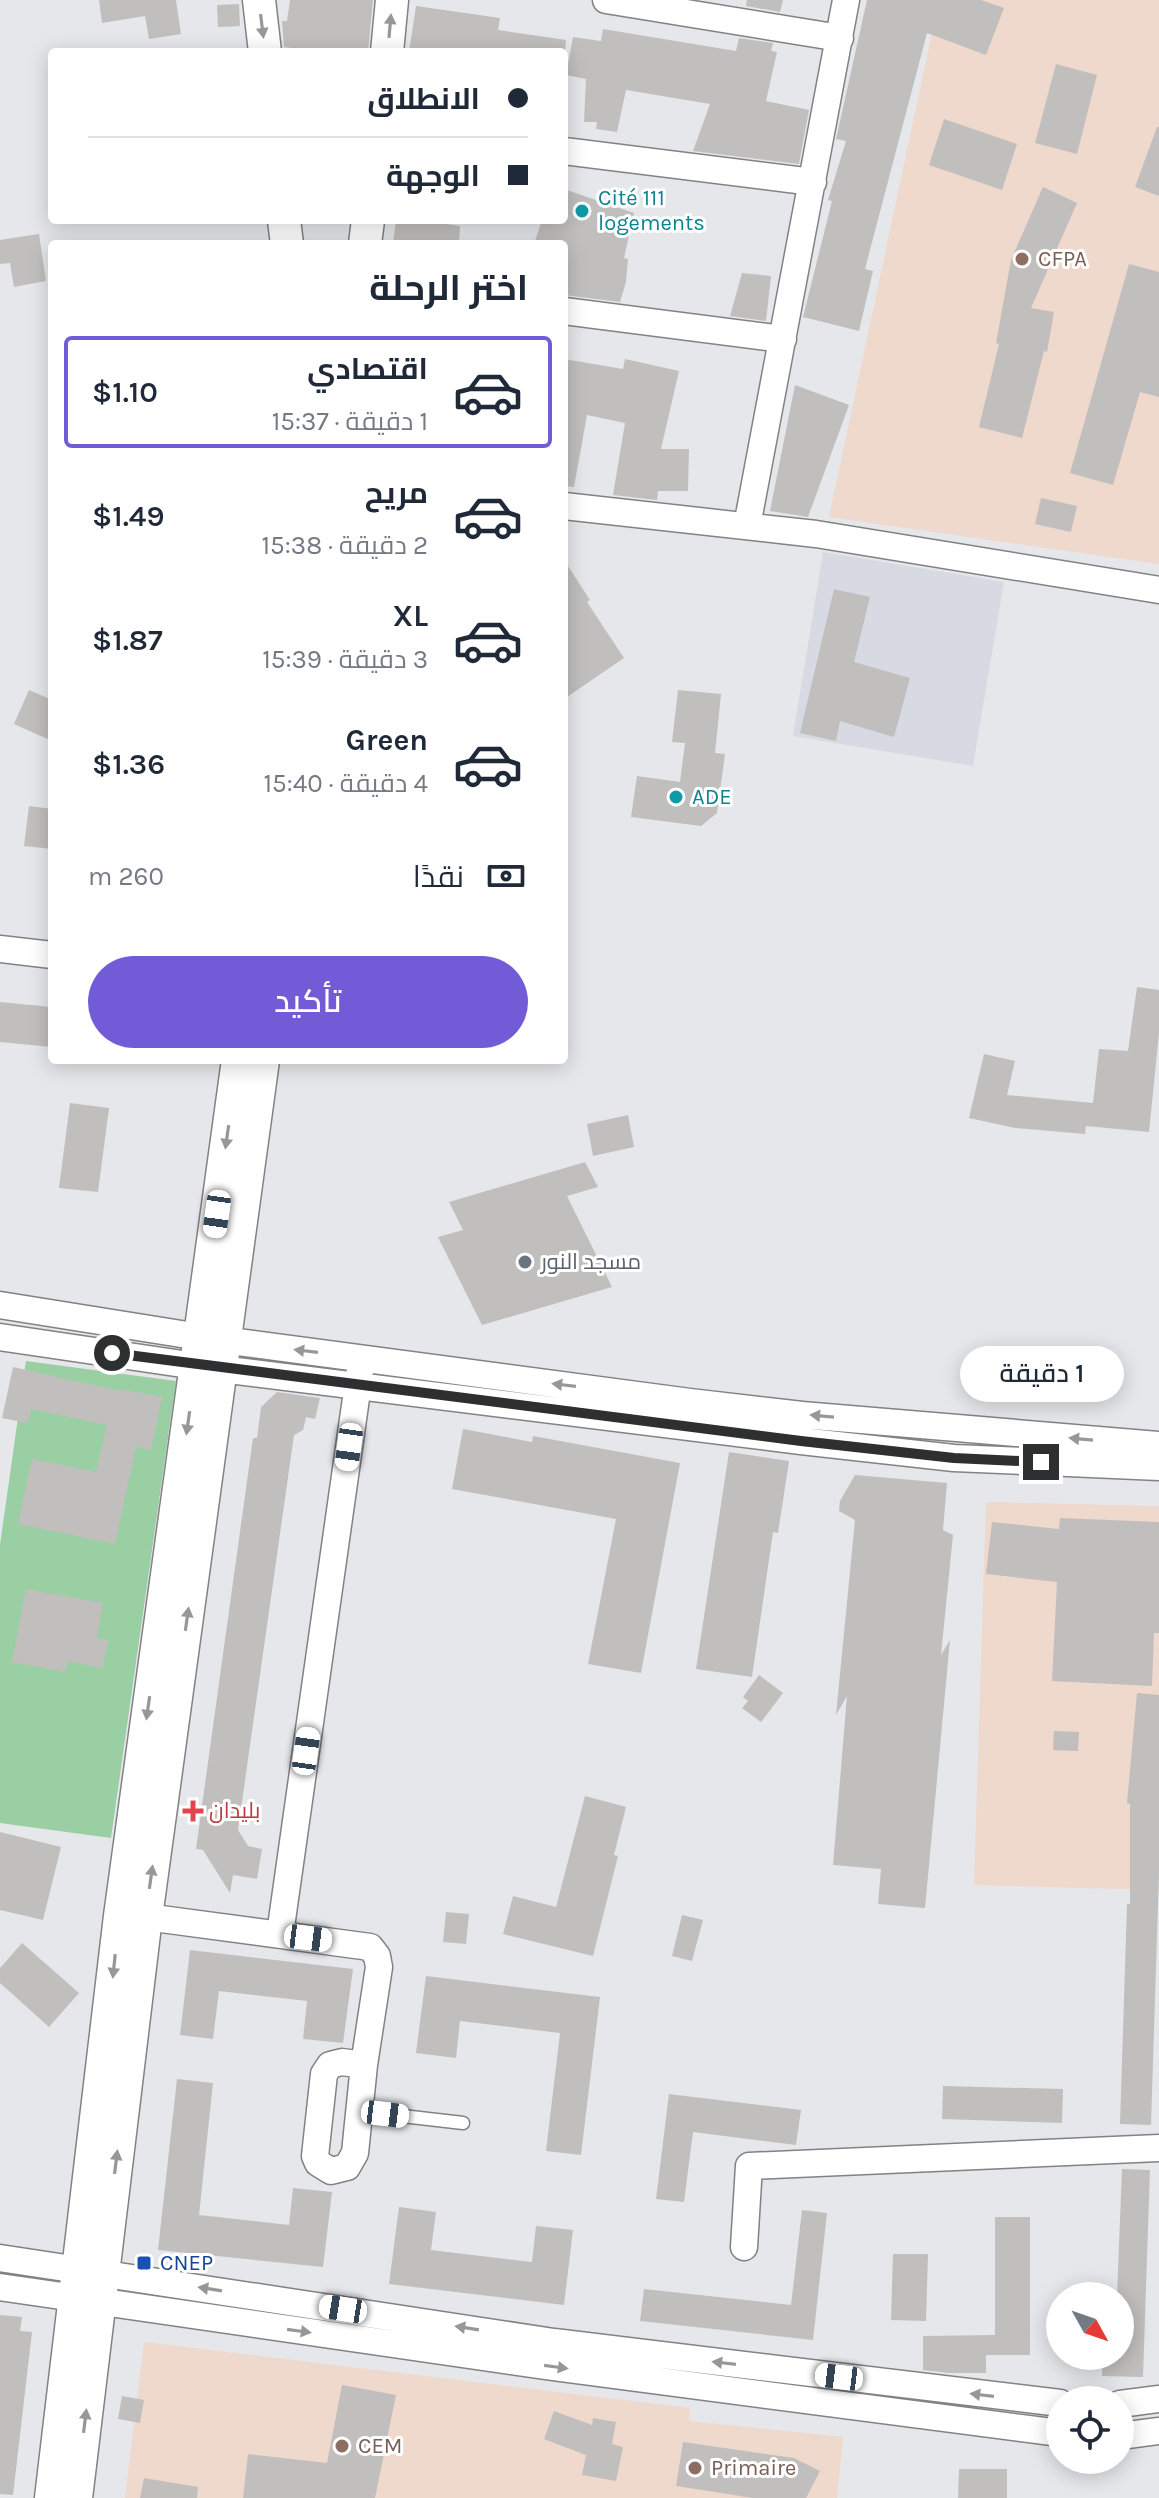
<!DOCTYPE html>
<html lang="ar">
<meta charset="utf-8">
<style>
:root{--surface:#fff;--page:#f6f6f7;--text:#1f2937;--muted:#747a83;--line:#e0e1e3;--accent:#715bd6}
body{margin:0;font-family:Karla,Cairo,sans-serif;background:var(--page);color:var(--text);direction:rtl;height:100vh;display:flex;flex-direction:column;font-size:30px;white-space:nowrap}
*{box-sizing:border-box;margin:0}
p{font-size:26px;color:var(--muted)}
.icon{flex:none;width:44px;height:44px;fill:none;stroke:currentColor;stroke-width:2;stroke-linecap:round;stroke-linejoin:round}
.map{position:relative;flex:1;overflow:hidden;direction:ltr}
.drawer{position:absolute;left:48px;top:240px;width:520px;height:824px;display:flex;flex-direction:column;background:var(--surface);border-radius:8px;box-shadow:0 4px 20px #0003;direction:rtl}
.drawer>*{flex:none}
.banner{position:absolute;left:48px;top:48px;width:520px;height:176px;border-radius:8px;box-shadow:0 4px 20px #0003;direction:rtl;display:grid;align-content:center;height:176px;padding:0 40px;background:var(--surface)}
.needle{width:52px;rotate:130deg}
.fabs{position:absolute;left:1046px;top:2282px;display:grid;gap:16px}
.fabs a{display:grid;place-items:center;width:88px;height:88px;border-radius:50%;background:var(--surface);box-shadow:0 4px 20px #0003;font-size:40px}
.end{position:absolute;width:36px;height:36px;margin:-18px;border:10px solid #2e2f30;background:#fff;box-shadow:0 0 0 4px #fff}
.from{border-radius:50%}
.bubble{position:absolute;height:56px;border-radius:28px;background:var(--surface);box-shadow:0 4px 20px #0003;font-size:26px;font-weight:600;line-height:56px;text-align:center;direction:rtl}
.car{position:absolute;width:24px;height:48px;margin:-24px -12px;border-radius:10px;box-shadow:0 0 6px 2px #0007;background:linear-gradient(#fff 24%,#345 0 40%,#fff 0 76%,#345 0 86%,#fff 0)}
.banner b{display:flex;align-items:center;gap:28px;height:76px;font-size:30px}
.banner b+b{border-top:2px solid var(--line)}
.banner i{width:20px;height:20px;background:var(--text)}
ul{padding:0;list-style:none}
li{display:flex;align-items:center;gap:24px;height:112px;margin:0 16px 12px;padding:0 24px;border:4px solid transparent;border-radius:8px}
li div{flex:1}
li b{display:block;font-size:30px}
li em{font-style:normal;font-weight:600}
li.active{border-color:var(--accent)}
li>.icon{width:72px;height:72px;stroke-width:1.5}
h2{padding:0 40px;font-size:36px;line-height:96px}
.pay{display:flex;align-items:center;gap:20px;height:88px;padding:0 40px;font-size:30px}
.pay p{margin-inline-start:auto}
.button{display:flex;gap:16px;margin-top:auto;padding:16px 40px}
.button a{flex:1;height:92px;border-radius:48px;background:var(--accent);color:#fff;font-size:32px;font-weight:600;line-height:92px;text-align:center}
.map>svg:first-child{display:block}
.built{fill:#d7dae3}
.education{fill:#efd8cc}
.green{fill:#9acea3}
.building{fill:#c1bfbe}
.lines{fill:none;stroke-linecap:round;stroke-linejoin:round}
.service-casing{stroke:#818284;stroke-width:15}
.minor-casing{stroke:#818284;stroke-width:29}
.tertiary-casing{stroke:#818284;stroke-width:35}
.service{stroke:#fff;stroke-width:12}
.minor{stroke:#fff;stroke-width:26}
.tertiary{stroke:#fff;stroke-width:32}
.oneway{fill:#969798}
.route{stroke:#2e2f30;stroke-width:10}
.culture-dot{fill:#0f9aa8;stroke:#fff;stroke-width:3}
.education-dot{fill:#8d6e63;stroke:#fff;stroke-width:3}
.worship-dot{fill:#6b7280;stroke:#fff;stroke-width:3}
.health-dot{fill:#e0444e;stroke:#fff;stroke-width:3}
.transit-dot{fill:#1a4fb4;stroke:#fff;stroke-width:3}
.labels{text-anchor:middle;dominant-baseline:central;stroke-width:6;stroke-linejoin:round;paint-order:stroke}
.culture-label{font-size:22px;fill:#0d838f;stroke:#fff;text-anchor:start}
.education-label{font-size:22px;fill:#785e54;stroke:#fff;text-anchor:start}
.worship-label{font-size:22px;fill:#5b616d;stroke:#fff;text-anchor:start}
.health-label{font-size:22px;fill:#be3a42;stroke:#fff;text-anchor:start}
.transit-label{font-size:22px;fill:#164399;stroke:#fff;text-anchor:start}
</style>
<div class="map">
<svg width="1159" height="2498" viewBox="0 0 1159 2498">
<rect width="100%" height="100%" fill="#e6e7ea"/>
<path class="built" d="M823,552L1004,582L973,766L793,736Z"/>
<path class="education" d="M939,0H1159V564L829,517Z
M986,1502L1159,1506V1890L974,1885Z
M144,2342L690,2408L689,2421L843,2437L837,2498H125Z"/>
<path class="green" d="M26,1361L176,1381L111,1838L0,1823V1545Z"/>
<path class="building" d="M99,0H176L181,34L149,39L145,16L102,23Z
M290,0H373L368,52H307V50L284,47L282,21H287Z
M747,0H783L780,12L746,6Z
M867,0H981L1004,8L986,55L927,33L865,269L873,271L859,331L803,317L832,201L828,200L846,141L836,139Z
M239,4L240,26L218,27L217,5Z
M416,6L500,18L498,30L566,40L565,52H409Z
M603,29L736,51L739,38L773,43L771,51L777,52L766,101L809,110L799,164L693,151L710,104L626,90L617,132L596,129L597,122H584L586,79L566,75L573,37L601,41Z
M1056,64L1097,75L1077,154L1035,143Z
M944,119L1017,144L1002,190L929,165Z
M1157,127H1159V196L1135,187Z
M1043,187L1077,203L1031,308L1054,312L1047,352L1044,351L1022,438L979,427L999,344L996,343L1011,260Z
M564,189L634,213L624,258L628,259L626,282L620,302L564,295V244H534L542,220H564Z
M396,220H440V223L460,226L459,244H393Z
M39,234L46,281L14,287L10,263L0,264V240Z
M1129,264L1159,272V397L1140,392L1113,485L1070,473Z
M742,273L771,276L766,321L730,316Z
M564,359L623,369L625,359L679,371L661,449H689L688,491H658L657,500L613,495L625,423L587,415L574,487L564,486Z
M795,385L849,405L808,517L770,511Z
M1041,498L1077,506L1071,532L1035,524Z
M564,560L590,600L587,602L624,658L564,699Z
M834,589L870,597L854,662L910,678L894,737L840,721L836,741L800,733Z
M29,690L52,700V741L14,724Z
M678,690L721,694L715,753L725,754L717,813L701,826L631,817L637,776L680,782L685,743L672,742Z
M29,806L52,809V849L24,846Z
M1137,987L1159,990V1033L1149,1132L1086,1126L1085,1134L1015,1128L969,1118L984,1054L1015,1061L1007,1095L1093,1103L1099,1049L1128,1051Z
M0,1002L52,1007V1047L0,1042Z
M70,1103L109,1108L98,1192L59,1188Z
M628,1115L634,1147L593,1156L587,1124Z
M585,1162L598,1187L567,1196L612,1287L482,1325L438,1237L463,1230L449,1202Z
M13,1367L120,1391V1389L162,1397L151,1450L136,1447L115,1544L18,1524L32,1459L96,1472L107,1425L31,1409L28,1423L2,1418Z
M277,1392L320,1398L315,1419L306,1417L303,1430L294,1435L238,1830L248,1846L262,1849L257,1879L233,1875L230,1893L203,1850L196,1849L253,1438H257L261,1407Z
M463,1429L532,1442L533,1436L680,1463L641,1673L588,1664L616,1519L452,1489Z
M729,1452L789,1461L778,1533L773,1532L752,1677L696,1669Z
M855,1475L947,1483L943,1530L953,1535L941,1655L950,1640L925,1908L878,1904L881,1869L833,1865L847,1696L836,1715L855,1520L839,1511L840,1501Z
M1060,1518L1159,1522V1633H1154L1152,1686L1052,1681L1057,1582L986,1574L992,1522L1059,1529Z
M26,1589L103,1603L97,1638L108,1640L103,1668L67,1661L65,1672L12,1662Z
M759,1675L783,1693L761,1722L742,1708L748,1701L743,1697Z
M1137,1693L1159,1695V1872L1151,2125L1120,2124L1127,1904H1130V1804L1127,1803Z
M1054,1731L1079,1732L1078,1751L1053,1750Z
M585,1796L626,1807L614,1855L618,1856L593,1956L503,1934L513,1896L556,1907Z
M0,1832L61,1847L43,1920L0,1910Z
M446,1912L469,1914L466,1944L443,1942Z
M682,1915L703,1920L692,1961L672,1956Z
M22,1943L79,1993L49,2027L0,1983V1968Z
M190,1950L353,1969L343,2043L303,2039L307,2001L219,1991L213,2039L180,2035Z
M426,1976L600,1997L581,2155L546,2151L560,2033L460,2021L456,2058L416,2053Z
M177,2079L213,2083L199,2215L289,2225L293,2188L332,2192L323,2267L158,2250Z
M943,2086L1063,2089L1062,2123L942,2119Z
M669,2094L801,2110L796,2145L693,2132L684,2202L656,2199Z
M1122,2169L1150,2170L1143,2377L1102,2376L1103,2356H1120V2296H1117Z
M399,2207L436,2212L431,2250L532,2262L536,2226L573,2230L564,2305L389,2284Z
M802,2210L827,2213L813,2340L640,2321L644,2289L791,2305Z
M995,2217H1030V2355H986V2373H949L923,2370V2336L995,2335Z
M893,2254H928L926,2321L891,2320Z
M0,2315L22,2317L20,2331L32,2332L13,2495L0,2494Z
M342,2385L396,2395L375,2498H243L248,2454L327,2463Z
M122,2396L144,2400L140,2423L118,2419Z
M554,2411L592,2425L593,2418L616,2422L612,2444L623,2447L616,2481L582,2475L586,2455L544,2439Z
M683,2442L794,2458L820,2471L806,2498H753L676,2486Z
M959,2469H1007V2498H958Z
M144,2478L198,2487L197,2498H140Z"/>
<g class="lines">
<g class="service-casing">
<path id="service" d="M359,2111L463,2123"/>
</g>
<g class="minor-casing">
<path id="minor" d="M606,0L840,38
M564,151L813,182
M564,311L783,339
M564,506L816,534L1159,590
M747,526L846,0
M0,949L52,955
M0,1305L200,1337L690,1402L802,1415L1159,1445
M0,1337L196,1366L801,1441L954,1458L1159,1467
M127,1916L146,1917L370,1947L377,1956L379,1967L364,2065
M280,1934L360,1370
M342,2062L364,2065L355,2153L347,2167L331,2171L318,2163L315,2156L324,2074L330,2065Z
M744,2247L749,2166L1159,2148
M0,2258L554,2342L1060,2403
M0,2287L552,2367L1060,2433
M1120,2404L1159,2399
M1120,2436L1159,2431"/>
</g>
<g class="tertiary-casing">
<path id="tertiary" d="M259,0L265,52
M387,52L392,0
M284,220L287,244
M365,244L368,220
M51,2498L120,1916L238,1060
M76,2498L146,1917L263,1060"/>
</g>
<use href="#service" class="service"/>
<use href="#minor" class="minor"/>
<use href="#tertiary" class="tertiary"/>
</g>
<defs><path id="oneway-solid" d="M-6-.8H1V-3.2L6.5 0L1 3.2V.8H-6Z" transform="scale(2)"/></defs>
<g class="oneway">
<use href="#oneway-solid" transform="translate(262 26) rotate(83)"/>
<use href="#oneway-solid" transform="translate(390 26) rotate(-85)"/>
<use href="#oneway-solid" transform="translate(227 1137) rotate(98)"/>
<use href="#oneway-solid" transform="translate(306 1351) rotate(-173)"/>
<use href="#oneway-solid" transform="translate(564 1385) rotate(-173)"/>
<use href="#oneway-solid" transform="translate(822 1416) rotate(-175)"/>
<use href="#oneway-solid" transform="translate(188 1423) rotate(98)"/>
<use href="#oneway-solid" transform="translate(1081 1439) rotate(-175)"/>
<use href="#oneway-solid" transform="translate(187 1619) rotate(-82)"/>
<use href="#oneway-solid" transform="translate(148 1708) rotate(98)"/>
<use href="#oneway-solid" transform="translate(151 1877) rotate(-82)"/>
<use href="#oneway-solid" transform="translate(114 1966) rotate(96)"/>
<use href="#oneway-solid" transform="translate(116 2162) rotate(-83)"/>
<use href="#oneway-solid" transform="translate(210 2289) rotate(-171)"/>
<use href="#oneway-solid" transform="translate(467 2328) rotate(-171)"/>
<use href="#oneway-solid" transform="translate(299 2331) rotate(8)"/>
<use href="#oneway-solid" transform="translate(724 2363) rotate(-173)"/>
<use href="#oneway-solid" transform="translate(556 2367) rotate(8)"/>
<use href="#oneway-solid" transform="translate(982 2395) rotate(-173)"/>
<use href="#oneway-solid" transform="translate(85 2421) rotate(-83)"/>
</g>
<g class="lines">
<path class="route" d="M112,1353L801,1441L954,1458L1041,1462"/>
</g>
<g class="culture-dot">
<circle cx="582" cy="211" r="8"/>
<circle cx="676" cy="797" r="8"/>
</g>
<g class="education-dot">
<circle cx="1022" cy="259" r="8"/>
<circle cx="342" cy="2446" r="8"/>
<circle cx="695" cy="2468" r="8"/>
</g>
<circle class="worship-dot" cx="525" cy="1262" r="8"/>
<path class="health-dot" d="M189 1799h8v8h8v8h-8v8h-8v-8h-8v-8h8z"/>
<rect class="transit-dot" x="136" y="2255" width="16" height="16" rx="4"/>
<g class="labels">
<g class="culture-label">
<text x="598" y="198">Cité 111<tspan x="598" dy="25">logements</tspan></text>
<text x="692" y="797">ADE</text>
</g>
<g class="education-label">
<text x="1038" y="259">CFPA</text>
<text x="358" y="2446">CEM</text>
<text x="711" y="2468">Primaire</text>
</g>
<g class="worship-label">
<text x="541" y="1262">مسجد النور</text>
</g>
<g class="health-label">
<text x="209" y="1811">بليدان</text>
</g>
<g class="transit-label">
<text x="160" y="2263">CNEP</text>
</g>
</g>
</svg>
<div class="fabs">
<a><svg class="needle" viewBox="-14 -14 28 28"><path d="M0-13l5 13h-10z" fill="#e53935"/><path d="M0 13l5-13h-10z" fill="#747a83"/></svg></a>
<a><svg class="icon" aria-label="locate" viewBox="0 0 24 24"><circle cx="12" cy="12" r="6"/><path d="M12 2v4M12 18v4M2 12h4M18 12h4"/></svg></a>
</div>
<i class="end from" style="left:112px;top:1353px"></i>
<i class="end" style="left:1041px;top:1462px"></i>
<div class="bubble" style="left:960px;top:1346px;width:164px">1 دقيقة</div>
<i class="car" style="left:217px;top:1214px;rotate:188deg"></i>
<i class="car" style="left:349px;top:1447px;rotate:188deg"></i>
<i class="car" style="left:306px;top:1751px;rotate:8deg"></i>
<i class="car" style="left:308px;top:1938px;rotate:97deg"></i>
<i class="car" style="left:385px;top:2114px;rotate:97deg"></i>
<i class="car" style="left:343px;top:2309px;rotate:279deg"></i>
<i class="car" style="left:839px;top:2377px;rotate:277deg"></i>
<div class="banner">
<b><i class="from"></i>الانطلاق</b>
<b><i></i>الوجهة</b>
</div>
<section class="drawer">
<h2>اختر الرحلة</h2>
<ul>
<li class="active"><svg class="icon" aria-label="car" viewBox="0 0 24 24"><path d="M5 17H2v-5l4-1 3-4h7l3 4 3 1v5h-3M9 17h6M6 11h13"/><circle cx="7" cy="17" r="2"/><circle cx="17" cy="17" r="2"/></svg><div><b>اقتصادي</b><p>1 دقيقة · 15:37</p></div><em>$1.10</em></li>
<li><svg class="icon" aria-label="car" viewBox="0 0 24 24"><path d="M5 17H2v-5l4-1 3-4h7l3 4 3 1v5h-3M9 17h6M6 11h13"/><circle cx="7" cy="17" r="2"/><circle cx="17" cy="17" r="2"/></svg><div><b>مريح</b><p>2 دقيقة · 15:38</p></div><em>$1.49</em></li>
<li><svg class="icon" aria-label="car" viewBox="0 0 24 24"><path d="M5 17H2v-5l4-1 3-4h7l3 4 3 1v5h-3M9 17h6M6 11h13"/><circle cx="7" cy="17" r="2"/><circle cx="17" cy="17" r="2"/></svg><div><b>XL</b><p>3 دقيقة · 15:39</p></div><em>$1.87</em></li>
<li><svg class="icon" aria-label="car" viewBox="0 0 24 24"><path d="M5 17H2v-5l4-1 3-4h7l3 4 3 1v5h-3M9 17h6M6 11h13"/><circle cx="7" cy="17" r="2"/><circle cx="17" cy="17" r="2"/></svg><div><b>Green</b><p>4 دقيقة · 15:40</p></div><em>$1.36</em></li>
</ul>
<div class="pay"><svg class="icon" aria-label="cash" viewBox="0 0 24 24"><path d="M3 7h18v10H3z"/><circle cx="12" cy="12" r="2"/></svg>نقدًا<p>260 m</p></div>
<div class="button"><a>تأكيد</a></div>
</section>
</div>
